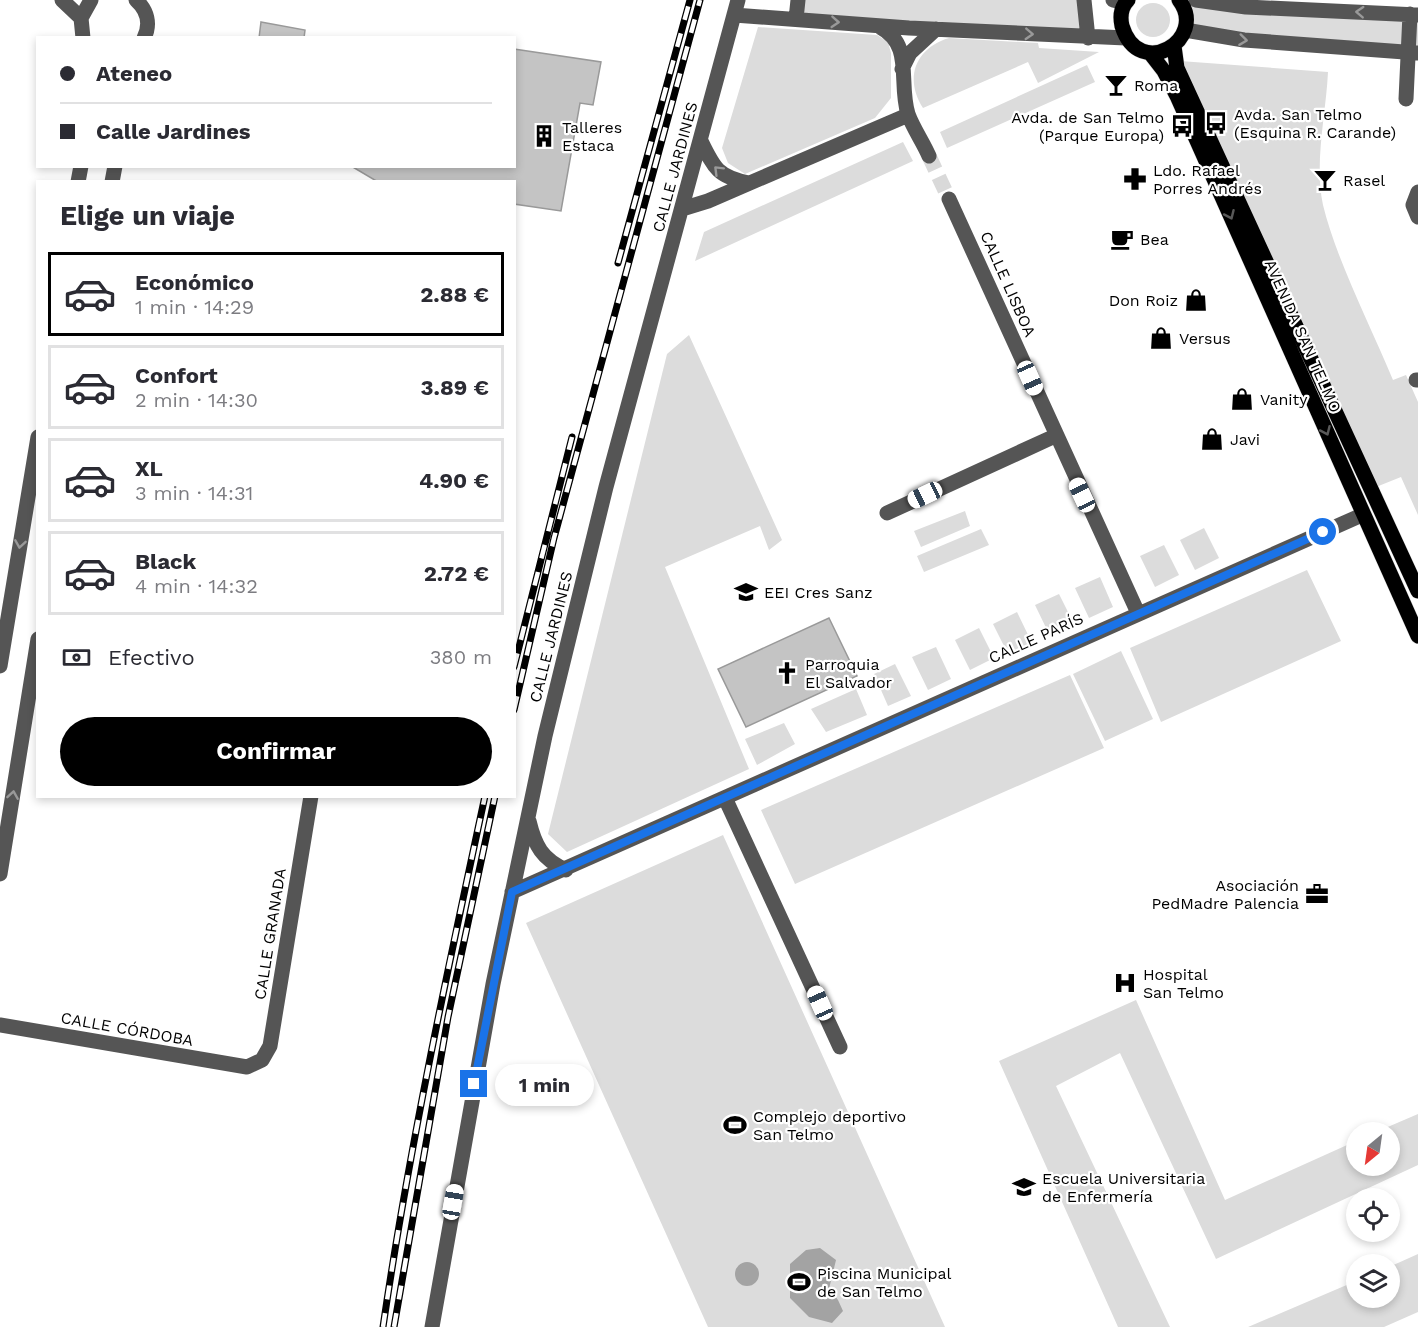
<!DOCTYPE html>
<html lang="es">
<meta charset="utf-8">
<style>
:root{--surface:#fff;--page:#f7f7f7;--text:#2b2b33;--muted:#7c7c81;--line:#e1e1e2;--accent:#000}
body{margin:0;font-family:"Work Sans",sans-serif;background:var(--page);color:var(--text);height:100vh;display:flex;flex-direction:column;font-size:22px;white-space:nowrap}
*{box-sizing:border-box;margin:0}
p{font-size:20px;color:var(--muted)}
.icon{flex:none;width:33px;height:33px;fill:none;stroke:currentColor;stroke-width:2;stroke-linecap:round;stroke-linejoin:round}
.map{position:relative;flex:1;overflow:hidden}
.details{position:absolute;left:36px;top:180px;width:480px;height:618px;display:flex;flex-direction:column;background:var(--surface);border-radius:0px;box-shadow:0 3px 9px #0003}
.details>*{flex:none}
.hud{position:absolute;left:36px;top:36px;width:480px;height:132px;border-radius:0px;box-shadow:0 3px 9px #0003;display:grid;align-content:center;height:132px;padding:0 24px;background:var(--surface)}
.needle{width:39px;rotate:209deg}
.fabs{position:absolute;left:1346px;top:1122px;display:grid;gap:12px}
.fabs a{display:grid;place-items:center;width:54px;height:54px;border-radius:50%;background:var(--surface);box-shadow:0 3px 9px #0003;font-size:30px}
.end{position:absolute;width:27px;height:27px;margin:-14px;border:8px solid #1a73e8;background:#fff;box-shadow:0 0 0 3px #fff}
.from{border-radius:50%}
.bubble{position:absolute;height:42px;border-radius:21px;background:var(--surface);box-shadow:0 3px 9px #0003;font-size:20px;font-weight:700;line-height:42px;text-align:center}
.car{position:absolute;width:18px;height:36px;margin:-18px -9px;border-radius:8px;box-shadow:0 0 4px 2px #0007;background:linear-gradient(#fff 24%,#345 0 40%,#fff 0 76%,#345 0 86%,#fff 0)}
.hud b{display:flex;align-items:center;gap:21px;height:57px;font-size:22px}
.hud b+b{border-top:2px solid var(--line)}
.hud i{width:15px;height:15px;background:var(--text)}
ul{padding:0;list-style:none}
li{display:flex;align-items:center;gap:18px;height:84px;margin:0 12px 9px;padding:0 12px;border:3px solid var(--line);border-radius:0px}
li div{flex:1}
li b{display:block;font-size:22px}
li em{font-style:normal;font-weight:700}
li.active{border-color:var(--accent)}
li>.icon{width:54px;height:54px;stroke-width:1.5}
h2{padding:0 24px;font-size:27px;line-height:72px}
.pay{display:flex;align-items:center;gap:15px;height:66px;padding:0 24px;font-size:22px}
.pay p{margin-inline-start:auto}
.cta{display:flex;gap:12px;margin-top:auto;padding:12px 24px}
.cta a{flex:1;height:69px;border-radius:36px;background:var(--accent);color:#fff;font-size:24px;font-weight:700;line-height:69px;text-align:center}
.map>svg:first-child{display:block}
.green{fill:#dcdcdc}
.water{fill:#a3a3a3}
.building{fill:#c4c4c4;stroke:#999;stroke-width:1.5}
.lines{fill:none;stroke-linecap:round;stroke-linejoin:round}
.minor-tunnel{stroke:#d9d9d9;stroke-width:15;stroke-dasharray:15 8;stroke-linecap:butt}
.major-casing{stroke:#dbdbdb;stroke-width:16}
.minor{stroke:#555;stroke-width:15}
.major{stroke:#000;stroke-width:15}
.rail-casing{stroke:#000;stroke-width:7}
.rail{stroke:#fff;stroke-width:4.5;stroke-dasharray:14;stroke-linecap:butt}
.oneway{stroke:#999}
.oneway2{stroke:#595959}
.route{stroke:#1a73e8;stroke-width:8}
.labels{text-anchor:middle;dominant-baseline:central;stroke-width:4.5;stroke-linejoin:round;paint-order:stroke}
.poi-label{font-size:16px;fill:#000;stroke:#fff;text-anchor:start}
.street-label{font-size:16px;fill:#000;stroke:#fff}
</style>
<div class="map">
<svg width="1418" height="1327" viewBox="0 0 1418 1327">
<rect width="100%" height="100%" fill="#fff"/>
<path class="green" d="M798,0H1084L1088,38L796,19Z
M1179,0L1418,15V53L1185,30Z
M1136 20a17 17 0 1 1 34 0a17 17 0 1 1-34 0Z
M758,27L877,35L888,42L891,53V98L875,118L745,174L728,163L722,148Z
M949,38L1038,43L1039,48L1099,52L1038,83L1028,62L923,108C904,79 915,48 949,38Z
M1180,61L1328,72C1326,114 1314,163 1323,205C1336,259 1371,327 1393,380L1406,375L1418,402V515L1401,477L1376,487Z
M1087,65L1095,82L947,148L940,132Z
M903,142L913,161L695,261L704,232Z
M689,335L782,540L769,550L760,526L665,567L749,769L567,852L548,834L667,354Z
M965,511L970,526L921,547L914,531Z
M1204,528L1219,558L1195,570L1180,540Z
M981,529L989,545L924,572L917,556Z
M1164,545L1179,575L1155,587L1140,556Z
M1307,570L1341,641L1161,722L1130,648Z
M1100,577L1113,607L1089,618L1075,588Z
M1059,594L1074,624L1050,636L1035,605Z
M1017,612L1032,643L1008,654L993,624Z
M979,628L994,658L970,670L955,640Z
M936,647L951,679L928,690L912,657Z
M1121,651L1153,719L1105,741L1073,674Z
M895,664L911,696L888,706L874,674Z
M1070,675L1104,748L795,884L761,810Z
M856,689L867,715L826,732L811,709Z
M784,723L795,744L757,765L745,739Z
M723,835L945,1327H708L526,923Z
M1136,1000L1225,1200L1356,1141V1166H1389V1132H1376L1418,1114V1165L1216,1259L1120,1053L1056,1086L1170,1327H1118L999,1061Z
M1418,1254V1312L1384,1327H1248L1356,1281V1298H1389V1267Z"/>
<path class="water" d="M820,1248L836,1260L829,1289L838,1300L843,1311L832,1323L809,1317L790,1298V1264L806,1250Z
M735 1274a12 12 0 1 1 24 0a12 12 0 1 1-24 0Z"/>
<path class="building" d="M261,22L305,30L304,38H259Z
M514,49L601,62L593,105L580,103L561,211L514,204V182H378L351,166H514Z
M829,618L857,676L746,727L718,669Z"/>
<g class="lines">
<path class="minor-tunnel" d="M929,156L949,199"/>
<g class="major-casing">
<path id="major" d="M1128,0C1121,7 1120,17 1122,26C1139,82 1209,39 1179,0
M1174,46L1177,68L1418,591
M1150,53L1164,71L1177,96L1418,636"/>
</g>
<path class="minor" d="M62,0L81,18
M136,0C147,10 151,24 144,38
M1084,0L1088,38
M1113,0L1125,3
M1196,0L1246,7L1418,15
M734,15L909,28L1126,38
M796,19L798,0
M880,27C914,45 898,82 908,114C913,128 923,142 929,156
M1185,30L1244,40L1418,53
M83,38L81,18L91,0
M902,69L910,53L936,29
M1406,99L1410,14
M701,141C714,168 718,177 749,183
M78,182L81,166
M112,182L115,166
M1418,192L1413,205L1418,217
M949,199L1138,613
M682,209L708,201L908,115
M1416,380H1418
M887,513L1055,436
M0,666L38,437
M725,798L840,1047
M529,821C535,846 542,859 566,870
M0,874L38,639
M512,892L1362,515
M0,1025L247,1067L262,1060L270,1046L311,796
M432,1327L493,984L545,736L606,487L738,0"/>
<use href="#major" class="major"/>
<g class="rail-casing">
<path id="rail" d="M618,263L690,0
M514,667L572,437
M514,710L554,538L700,0
M383,1327C409,1149 447,973 485,796
M394,1327L448,1017L495,796"/>
</g>
<use href="#rail" class="rail"/>
</g>
<defs><path id="oneway-chevron" d="M-2-3.5L2.5 0L-2 3.5" fill="none" stroke-width="1.6" stroke-linecap="round" stroke-linejoin="round" transform="scale(1.5)"/></defs>
<g class="oneway">
<use href="#oneway-chevron" transform="translate(1360 12) rotate(-177)"/>
<use href="#oneway-chevron" transform="translate(835 22) rotate(4)"/>
<use href="#oneway-chevron" transform="translate(1029 34) rotate(3)"/>
<use href="#oneway-chevron" transform="translate(1243 40) rotate(7)"/>
<use href="#oneway-chevron" transform="translate(718 170) rotate(-135)"/>
<use href="#oneway-chevron" transform="translate(20 544) rotate(99)"/>
<use href="#oneway-chevron" transform="translate(13 795) rotate(-81)"/>
</g>
<g class="oneway2">
<use href="#oneway-chevron" transform="translate(1230 215) rotate(66)"/>
<use href="#oneway-chevron" transform="translate(1326 431) rotate(66)"/>
</g>
<g class="lines">
<path class="route" d="M474,1084L512,892L1323,532"/>
</g>
<defs>
<g id="bar-bare" transform="scale(1.8)"><path d="M-6-5H6L.8 .8V4.5H3.5V6h-7V4.5H-.8V.8Z" fill="#000" stroke="#fff" stroke-width="2.5" paint-order="stroke"/></g>
<g id="bus-bare" transform="scale(1.8)"><path d="M-5-6H5V4H4V6H2V4H-2V6H-4V4H-5ZM-3.5-4V0h7V-4ZM-3.5 1.2v1.5H-2V1.2ZM2 1.2v1.5H3.5V1.2Z" fill="#000" stroke="#fff" stroke-width="2.5" paint-order="stroke"/></g>
<g id="building-bare" transform="scale(1.8)"><path d="M-4-6H4V6H1V3H-1V6H-4ZM-2.5-4.3h1.7v1.8h-1.7ZM.8-4.3h1.7v1.8H.8ZM-2.5-1h1.7V.8h-1.7ZM.8-1h1.7V.8H.8Z" fill="#000" stroke="#fff" stroke-width="2.5" paint-order="stroke"/></g>
<g id="pharmacy-bare" transform="scale(1.8)"><path d="M-2-6h4v4h4v4h-4v4h-4v-4h-4v-4h4Z" fill="#000" stroke="#fff" stroke-width="2.5" paint-order="stroke"/></g>
<g id="cafe-bare" transform="scale(1.8)"><path d="M-5.5-4.5H6V0H3Q3 3.5 0 3.5H-2.5Q-5.5 3.5-5.5 0ZM3-3.2v2h1.7v-2ZM-6 4.5H4V6H-6Z" fill="#000" stroke="#fff" stroke-width="2.5" paint-order="stroke"/></g>
<g id="shop-bare" transform="scale(1.8)"><path d="M-5-2.5h2.3a2.7 3.5 0 0 1 5.4 0H5L5.5 6h-11ZM-1.5-2.5h3a1.5 2.3 0 0 0-3 0Z" fill="#000" stroke="#fff" stroke-width="2.5" paint-order="stroke"/></g>
<g id="school-bare" transform="scale(1.8)"><path d="M0-5L7-2L0 1L-7-2ZM-4 1L0 2.5L4 1V4Q0 6-4 4Z" fill="#000" stroke="#fff" stroke-width="2.5" paint-order="stroke"/></g>
<g id="church-bare" transform="scale(1.8)"><path d="M-1.2-6h2.4v3.5h3.3v2.4h-3.3V6h-2.4V-.1h-3.3v-2.4h3.3Z" fill="#000" stroke="#fff" stroke-width="2.5" paint-order="stroke"/></g>
<g id="office-bare" transform="scale(1.8)"><path d="M-6-3h4V-5.5h4V-3h4V5H-6ZM-1-4.5V-3h2v-1.5ZM-6 0V1H6V0Z" fill="#000" stroke="#fff" stroke-width="2.5" paint-order="stroke"/></g>
<g id="hospital-bare" transform="scale(1.8)"><path d="M-5-5h3v3.5h4V-5h3V5h-3V1.5h-4V5h-3Z" fill="#000" stroke="#fff" stroke-width="2.5" paint-order="stroke"/></g>
<g id="stadium-bare" transform="scale(1.8)"><path d="M0-5a6.5 5 0 1 0 0 10a6.5 5 0 1 0 0-10ZM-3.5-1.8h7v3.6h-7Z" fill="#000" stroke="#fff" stroke-width="2.5" paint-order="stroke"/></g>
<g id="university-bare" transform="scale(1.8)"><path d="M0-5L7-2L0 1L-7-2ZM-4 1L0 2.5L4 1V4Q0 6-4 4Z" fill="#000" stroke="#fff" stroke-width="2.5" paint-order="stroke"/></g>
</defs>
<g fill-rule="evenodd">
<use href="#bar-bare" x="1116" y="85"/>
<use href="#bus-bare" x="1216" y="123"/>
<use href="#bus-bare" x="1182" y="126"/>
<use href="#building-bare" x="544" y="136"/>
<use href="#pharmacy-bare" x="1135" y="179"/>
<use href="#bar-bare" x="1325" y="180"/>
<use href="#cafe-bare" x="1122" y="239"/>
<use href="#shop-bare" x="1196" y="300"/>
<use href="#shop-bare" x="1161" y="338"/>
<use href="#shop-bare" x="1242" y="399"/>
<use href="#shop-bare" x="1212" y="439"/>
<use href="#school-bare" x="746" y="592"/>
<use href="#church-bare" x="787" y="673"/>
<use href="#office-bare" x="1317" y="894"/>
<use href="#hospital-bare" x="1125" y="983"/>
<use href="#stadium-bare" x="735" y="1125"/>
<use href="#university-bare" x="1024" y="1187"/>
<use href="#stadium-bare" x="799" y="1282"/>
</g>
<g class="labels">
<g class="poi-label">
<text x="1134" y="85">Roma</text>
<text x="1234" y="114">Avda. San Telmo<tspan x="1234" dy="18">(Esquina R. Carande)</tspan></text>
<text x="1164" y="117" text-anchor="end">Avda. de San Telmo<tspan x="1164" dy="18">(Parque Europa)</tspan></text>
<text x="562" y="127">Talleres<tspan x="562" dy="18">Estaca</tspan></text>
<text x="1153" y="170">Ldo. Rafael<tspan x="1153" dy="18">Porres Andrés</tspan></text>
<text x="1343" y="180">Rasel</text>
<text x="1140" y="239">Bea</text>
<text x="1178" y="300" text-anchor="end">Don Roiz</text>
<text x="1179" y="338">Versus</text>
<text x="1260" y="399">Vanity</text>
<text x="1230" y="439">Javi</text>
<text x="764" y="592">EEI Cres Sanz</text>
<text x="805" y="664">Parroquia<tspan x="805" dy="18">El Salvador</tspan></text>
<text x="1299" y="885" text-anchor="end">Asociación<tspan x="1299" dy="18">PedMadre Palencia</tspan></text>
<text x="1143" y="974">Hospital<tspan x="1143" dy="18">San Telmo</tspan></text>
<text x="753" y="1116">Complejo deportivo<tspan x="753" dy="18">San Telmo</tspan></text>
<text x="1042" y="1178">Escuela Universitaria<tspan x="1042" dy="18">de Enfermería</tspan></text>
<text x="817" y="1273">Piscina Municipal<tspan x="817" dy="18">de San Telmo</tspan></text>
</g>
<g class="street-label">
<text transform="translate(675 167) rotate(-75)">CALLE JARDINES</text>
<text transform="translate(1008 284) rotate(66)">CALLE LISBOA</text>
<text transform="translate(1303 336) rotate(66)">AVENIDA SAN TELMO</text>
<text transform="translate(551 637) rotate(-76)">CALLE JARDINES</text>
<text transform="translate(1036 638) rotate(-24)">CALLE PARÍS</text>
<text transform="translate(270 934) rotate(-81)">CALLE GRANADA</text>
<text transform="translate(127 1029) rotate(10)">CALLE CÓRDOBA</text>
</g>
</g>
</svg>
<div class="fabs">
<a><svg class="needle" viewBox="-14 -14 28 28"><path d="M0-13l5 13h-10z" fill="#e53935"/><path d="M0 13l5-13h-10z" fill="#7c7c81"/></svg></a>
<a><svg class="icon" aria-label="locate" viewBox="0 0 24 24"><circle cx="12" cy="12" r="6"/><path d="M12 2v4M12 18v4M2 12h4M18 12h4"/></svg></a>
<a><svg class="icon" aria-label="layers" viewBox="0 0 24 24"><path d="M12 4l9 5-9 5-9-5zM3 14l9 5 9-5"/></svg></a>
</div>
<i class="end from" style="left:1323px;top:532px"></i>
<i class="end" style="left:474px;top:1084px"></i>
<div class="bubble" style="left:495px;top:1064px;width:99px">1 min</div>
<i class="car" style="left:1030px;top:378px;rotate:156deg"></i>
<i class="car" style="left:925px;top:495px;rotate:245deg"></i>
<i class="car" style="left:1082px;top:495px;rotate:335deg"></i>
<i class="car" style="left:820px;top:1003px;rotate:336deg"></i>
<i class="car" style="left:453px;top:1202px;rotate:10deg"></i>
<div class="hud">
<b><i class="from"></i>Ateneo</b>
<b><i></i>Calle Jardines</b>
</div>
<section class="details">
<h2>Elige un viaje</h2>
<ul>
<li class="active"><svg class="icon" aria-label="car" viewBox="0 0 24 24"><path d="M5 17H2v-5l4-1 3-4h7l3 4 3 1v5h-3M9 17h6M6 11h13"/><circle cx="7" cy="17" r="2"/><circle cx="17" cy="17" r="2"/></svg><div><b>Económico</b><p>1 min · 14:29</p></div><em>2.88 €</em></li>
<li><svg class="icon" aria-label="car" viewBox="0 0 24 24"><path d="M5 17H2v-5l4-1 3-4h7l3 4 3 1v5h-3M9 17h6M6 11h13"/><circle cx="7" cy="17" r="2"/><circle cx="17" cy="17" r="2"/></svg><div><b>Confort</b><p>2 min · 14:30</p></div><em>3.89 €</em></li>
<li><svg class="icon" aria-label="car" viewBox="0 0 24 24"><path d="M5 17H2v-5l4-1 3-4h7l3 4 3 1v5h-3M9 17h6M6 11h13"/><circle cx="7" cy="17" r="2"/><circle cx="17" cy="17" r="2"/></svg><div><b>XL</b><p>3 min · 14:31</p></div><em>4.90 €</em></li>
<li><svg class="icon" aria-label="car" viewBox="0 0 24 24"><path d="M5 17H2v-5l4-1 3-4h7l3 4 3 1v5h-3M9 17h6M6 11h13"/><circle cx="7" cy="17" r="2"/><circle cx="17" cy="17" r="2"/></svg><div><b>Black</b><p>4 min · 14:32</p></div><em>2.72 €</em></li>
</ul>
<div class="pay"><svg class="icon" aria-label="cash" viewBox="0 0 24 24"><path d="M3 7h18v10H3z"/><circle cx="12" cy="12" r="2"/></svg>Efectivo<p>380 m</p></div>
<div class="cta"><a>Confirmar</a></div>
</section>
</div>
